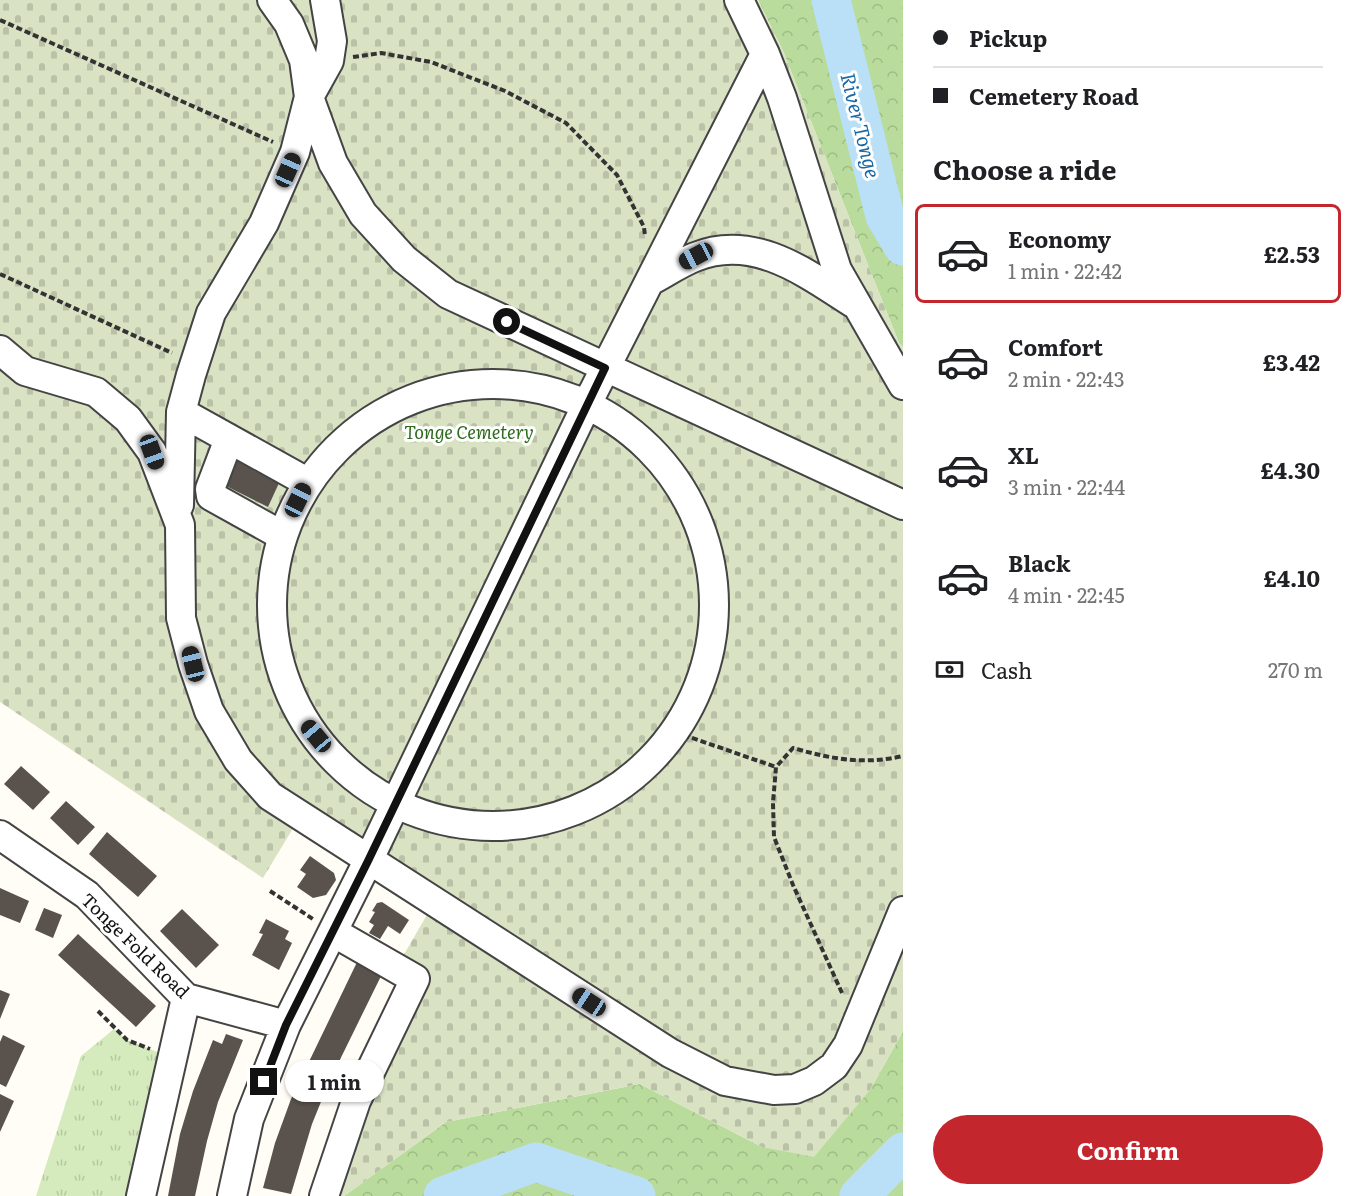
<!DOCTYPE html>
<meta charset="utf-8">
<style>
:root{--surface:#fff;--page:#f6f6f6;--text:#202124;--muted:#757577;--line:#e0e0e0;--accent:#c4262e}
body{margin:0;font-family:Literata,serif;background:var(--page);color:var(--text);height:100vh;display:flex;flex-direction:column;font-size:22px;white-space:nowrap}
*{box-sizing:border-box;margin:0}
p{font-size:20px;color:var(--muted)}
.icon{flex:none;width:33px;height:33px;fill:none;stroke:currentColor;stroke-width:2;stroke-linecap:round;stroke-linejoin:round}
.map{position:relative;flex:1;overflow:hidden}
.details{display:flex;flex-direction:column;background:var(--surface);width:450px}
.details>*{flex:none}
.hud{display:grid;align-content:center;height:132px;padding:0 30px;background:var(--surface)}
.end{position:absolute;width:27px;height:27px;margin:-14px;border:8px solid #111;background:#fff;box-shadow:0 0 0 3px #fff}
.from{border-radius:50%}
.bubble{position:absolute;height:42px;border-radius:21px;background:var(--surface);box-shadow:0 2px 4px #0004;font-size:20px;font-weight:700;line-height:42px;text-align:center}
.car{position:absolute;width:18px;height:36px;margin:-18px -9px;border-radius:8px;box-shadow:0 0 4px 2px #0007;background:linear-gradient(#222 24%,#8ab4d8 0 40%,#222 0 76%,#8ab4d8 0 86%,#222 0)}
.hud b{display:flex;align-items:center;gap:21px;height:57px;font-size:22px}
.hud b+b{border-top:2px solid var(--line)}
.hud i{width:15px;height:15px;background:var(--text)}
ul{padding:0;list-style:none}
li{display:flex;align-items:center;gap:18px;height:99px;margin:0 12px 9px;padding:0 18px;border:3px solid transparent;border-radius:9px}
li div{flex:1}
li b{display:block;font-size:22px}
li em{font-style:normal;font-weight:700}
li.current{border-color:var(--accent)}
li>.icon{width:54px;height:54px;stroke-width:1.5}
h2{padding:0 30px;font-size:27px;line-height:72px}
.pay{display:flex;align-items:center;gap:15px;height:66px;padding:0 30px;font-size:22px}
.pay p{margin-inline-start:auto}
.cta{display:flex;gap:12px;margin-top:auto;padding:12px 30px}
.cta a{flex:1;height:69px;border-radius:36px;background:var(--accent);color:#fff;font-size:24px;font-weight:700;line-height:69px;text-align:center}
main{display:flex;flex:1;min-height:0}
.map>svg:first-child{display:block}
.grass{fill:url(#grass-tufts)}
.forest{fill:url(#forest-crowns)}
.cemetery{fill:url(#cemetery-stones)}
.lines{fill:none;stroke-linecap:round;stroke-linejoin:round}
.river{stroke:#b9e0f7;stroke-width:39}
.building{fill:#5a524d}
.minor-casing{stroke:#444;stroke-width:32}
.path{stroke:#333;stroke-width:4;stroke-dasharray:6 3;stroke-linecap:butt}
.minor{stroke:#fff;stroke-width:28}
.route{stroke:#111;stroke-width:8}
.labels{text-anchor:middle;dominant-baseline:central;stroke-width:6;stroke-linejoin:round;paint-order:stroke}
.park-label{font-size:18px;font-style:italic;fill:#2f6b1f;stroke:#fff}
.street-label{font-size:18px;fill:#111;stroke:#fff}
.water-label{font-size:20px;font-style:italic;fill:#1768a6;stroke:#fff}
</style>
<main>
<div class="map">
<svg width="903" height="1196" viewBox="0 0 903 1196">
<defs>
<pattern id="grass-tufts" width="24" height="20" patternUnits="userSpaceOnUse" patternTransform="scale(1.5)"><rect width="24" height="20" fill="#d5ebbd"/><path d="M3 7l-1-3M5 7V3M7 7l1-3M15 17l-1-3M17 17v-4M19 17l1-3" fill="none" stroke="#b6c8a1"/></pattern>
<pattern id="forest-crowns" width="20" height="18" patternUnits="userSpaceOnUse" patternTransform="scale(1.5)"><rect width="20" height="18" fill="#b9dc9c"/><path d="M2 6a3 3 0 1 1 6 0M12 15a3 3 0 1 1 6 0" fill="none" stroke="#9ebc85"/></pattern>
<pattern id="cemetery-stones" width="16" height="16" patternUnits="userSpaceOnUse" patternTransform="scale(1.5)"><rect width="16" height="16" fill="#d9e3c4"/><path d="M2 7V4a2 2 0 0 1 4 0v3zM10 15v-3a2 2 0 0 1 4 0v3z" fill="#b9c2a7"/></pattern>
</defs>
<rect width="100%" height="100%" fill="#fffdf5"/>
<path class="grass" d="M114,1029L127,1040L165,1055L132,1196H36L81,1056Z"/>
<path class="forest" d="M758,0H903V347L899,343L783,51Z
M903,1031V1196H344L446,1122L640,1084L762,1147L870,1090Z"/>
<path class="cemetery" d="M0,0H758L783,51L899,343L903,347V1031L870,1090L814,1157L762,1147L640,1084L446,1122L344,1196H339L364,1104L419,991L399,963L428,913L295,825L263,878L0,702Z"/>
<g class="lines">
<path class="river" d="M831,0L885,216L903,246
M443,1196L536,1162L636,1196
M859,1196L903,1152"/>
</g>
<path class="building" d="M236,451L256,465L253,470L279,483L268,507L220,483Z
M21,766L50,792L33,810L4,784Z
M66,801L95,827L78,845L50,818Z
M107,832L157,876L138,897L89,854Z
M310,856L334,873L336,880L326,895L313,898L297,887L306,874L300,870Z
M0,888L29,901L20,923L0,915Z
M382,902L409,920L400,934L388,926L380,939L369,933L374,925L369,922L375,912L372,911L377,903Z
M44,908L62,915L53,938L35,930Z
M182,909L219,945L196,968L160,931Z
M266,919L289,931L285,939L292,943L279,970L252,955L263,934L259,933Z
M78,934L156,1006L136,1027L58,955Z
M359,958L383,972L329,1082L312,1124L291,1194L263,1188L275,1143L291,1099Z
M0,990L10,994L0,1019Z
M226,1034L243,1040L218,1102L207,1141L195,1196H168L180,1134L193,1091L213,1040L222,1044Z
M3,1035L25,1046L6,1087L0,1084V1042Z
M0,1094L14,1101L0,1132Z"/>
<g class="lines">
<g class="minor-casing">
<path id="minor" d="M272,0L289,24L304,60L309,97L333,163L363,214L404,259L448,294L903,505
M739,0L765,54L782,98L837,270L903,385
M650,281C665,273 680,263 695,257C754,233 806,273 853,303
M0,350L25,371L96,392L128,419L152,452L180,525L181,618L193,664L209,711L238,760L270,796L670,1053L725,1081L774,1090L795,1089L814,1081L834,1066L848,1045L903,911
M272 605a221 221 0 1 1 442 0a221 221 0 1 1-442 0Z
M181,412L307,482
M229,439L210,489L211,496L281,535
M179,505L181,412L191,375L211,313L264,223L295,152L309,97L329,61L332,41L325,0
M0,835L87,895L186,998L286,1025
M141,1196L186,998
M232,1196L249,1119L286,1025L368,861L587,404L765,54
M324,1196L356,1101L415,979L333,932"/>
</g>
<path class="path" d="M0,20L273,142
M353,57L381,53L431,62L505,91L566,123L617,175L644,227L645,236
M0,274L172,353
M675,732L776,767
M270,891L313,919
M842,993L793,885L774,837L773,803L776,767L793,748C831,759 864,765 903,756
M98,1011L127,1040L150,1049"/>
<use href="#minor" class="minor"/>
</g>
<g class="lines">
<path class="route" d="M264,1082L286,1025L368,861L605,368L507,322"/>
</g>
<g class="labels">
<g class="park-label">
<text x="469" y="431">Tonge Cemetery</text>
</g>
<g class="street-label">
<text transform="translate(136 945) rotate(44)">Tonge Fold Road</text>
</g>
<g class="water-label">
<text transform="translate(862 125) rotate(76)">River Tonge</text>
</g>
</g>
</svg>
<i class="end from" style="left:507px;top:322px"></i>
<i class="end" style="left:264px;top:1082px"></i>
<div class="bubble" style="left:285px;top:1060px;width:99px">1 min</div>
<i class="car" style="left:288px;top:170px;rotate:24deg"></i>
<i class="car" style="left:696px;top:256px;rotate:242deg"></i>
<i class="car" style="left:152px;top:452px;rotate:160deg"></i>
<i class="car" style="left:298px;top:500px;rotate:26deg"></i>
<i class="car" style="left:193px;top:664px;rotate:346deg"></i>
<i class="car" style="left:316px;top:736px;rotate:320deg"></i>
<i class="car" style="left:589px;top:1002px;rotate:303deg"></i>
</div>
<section class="details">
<div class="hud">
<b><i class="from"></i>Pickup</b>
<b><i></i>Cemetery Road</b>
</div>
<h2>Choose a ride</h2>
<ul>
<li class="current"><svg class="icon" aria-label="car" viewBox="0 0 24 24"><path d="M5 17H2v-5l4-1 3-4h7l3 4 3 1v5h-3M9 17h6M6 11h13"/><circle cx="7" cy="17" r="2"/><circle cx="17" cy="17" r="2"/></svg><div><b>Economy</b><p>1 min · 22:42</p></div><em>£2.53</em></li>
<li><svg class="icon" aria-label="car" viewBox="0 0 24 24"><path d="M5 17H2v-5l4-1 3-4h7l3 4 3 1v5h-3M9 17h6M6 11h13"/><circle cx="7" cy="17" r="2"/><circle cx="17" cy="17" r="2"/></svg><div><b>Comfort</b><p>2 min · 22:43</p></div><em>£3.42</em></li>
<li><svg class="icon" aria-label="car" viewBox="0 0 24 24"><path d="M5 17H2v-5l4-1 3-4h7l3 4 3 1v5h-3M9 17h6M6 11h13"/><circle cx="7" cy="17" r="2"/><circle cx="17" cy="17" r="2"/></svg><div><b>XL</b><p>3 min · 22:44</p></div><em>£4.30</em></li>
<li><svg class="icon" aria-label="car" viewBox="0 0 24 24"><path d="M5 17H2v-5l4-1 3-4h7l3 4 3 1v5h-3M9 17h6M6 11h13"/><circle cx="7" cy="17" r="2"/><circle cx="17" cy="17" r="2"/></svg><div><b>Black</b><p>4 min · 22:45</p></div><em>£4.10</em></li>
</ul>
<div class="pay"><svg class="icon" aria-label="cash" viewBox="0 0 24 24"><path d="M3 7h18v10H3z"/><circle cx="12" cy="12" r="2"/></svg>Cash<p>270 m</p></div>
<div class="cta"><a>Confirm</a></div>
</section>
</main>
